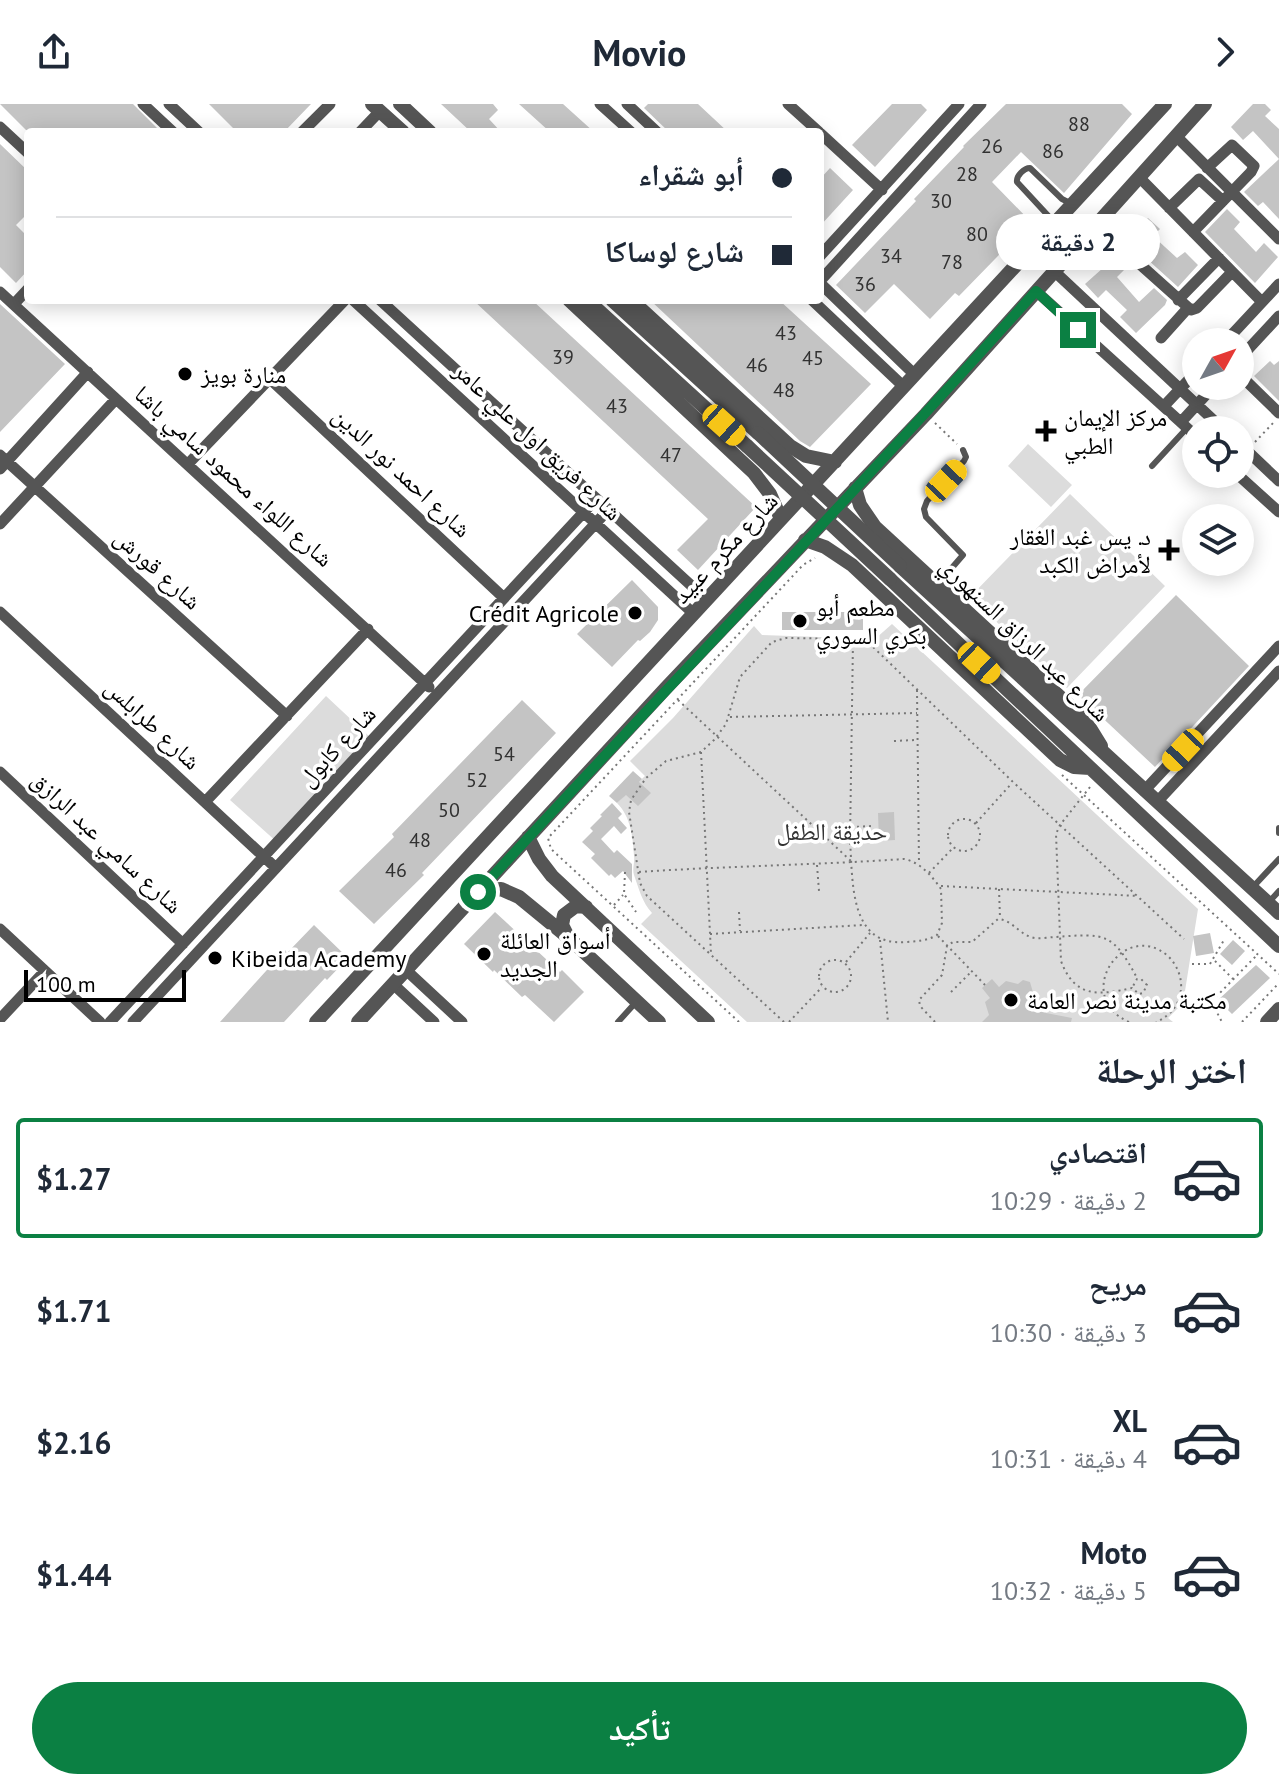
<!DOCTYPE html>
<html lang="ar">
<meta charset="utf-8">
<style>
:root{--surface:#fff;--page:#f6f6f7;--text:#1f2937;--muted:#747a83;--line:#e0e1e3;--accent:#0b8043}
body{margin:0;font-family:"PT Sans","Noto Naskh Arabic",sans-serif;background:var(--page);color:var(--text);direction:rtl;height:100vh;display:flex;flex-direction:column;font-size:30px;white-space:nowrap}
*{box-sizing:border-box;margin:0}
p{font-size:26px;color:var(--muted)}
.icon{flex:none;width:44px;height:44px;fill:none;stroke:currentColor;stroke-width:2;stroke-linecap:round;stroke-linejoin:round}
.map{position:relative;height:918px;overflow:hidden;direction:ltr}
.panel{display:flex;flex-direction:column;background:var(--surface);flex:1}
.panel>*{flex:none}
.banner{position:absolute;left:24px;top:24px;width:800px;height:176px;border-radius:8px;box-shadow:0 4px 20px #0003;direction:rtl;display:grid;align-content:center;height:176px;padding:0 32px;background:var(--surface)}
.needle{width:52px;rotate:50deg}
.tools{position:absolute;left:1182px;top:224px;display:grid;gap:16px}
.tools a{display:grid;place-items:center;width:72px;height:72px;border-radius:50%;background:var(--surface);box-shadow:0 4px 20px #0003;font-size:40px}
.scale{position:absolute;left:24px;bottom:20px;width:162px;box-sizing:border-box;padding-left:8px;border:4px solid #000;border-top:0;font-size:22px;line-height:28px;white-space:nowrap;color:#000;-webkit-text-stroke:6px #fff;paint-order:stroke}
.end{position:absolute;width:36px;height:36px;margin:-18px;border:10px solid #0b8043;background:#fff;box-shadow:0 0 0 4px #fff}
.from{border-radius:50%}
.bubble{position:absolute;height:56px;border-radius:28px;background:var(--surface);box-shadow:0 4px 20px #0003;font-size:26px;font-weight:800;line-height:56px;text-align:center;direction:rtl}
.car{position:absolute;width:24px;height:48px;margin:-24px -12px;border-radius:10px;box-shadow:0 0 6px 2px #0007;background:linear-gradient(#f5c518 24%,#345 0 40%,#f5c518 0 76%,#345 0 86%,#f5c518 0)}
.banner b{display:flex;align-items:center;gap:28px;height:76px;font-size:30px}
.banner b+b{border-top:2px solid var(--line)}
.banner i{width:20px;height:20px;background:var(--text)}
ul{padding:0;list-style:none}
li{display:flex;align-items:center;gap:24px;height:120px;margin:0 16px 12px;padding:0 16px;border:4px solid transparent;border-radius:8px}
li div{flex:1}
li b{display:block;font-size:30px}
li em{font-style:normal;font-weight:800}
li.active{border-color:var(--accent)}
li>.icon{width:72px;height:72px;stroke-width:1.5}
h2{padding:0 32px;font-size:36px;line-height:96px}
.button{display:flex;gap:16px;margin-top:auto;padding:16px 32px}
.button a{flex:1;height:92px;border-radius:48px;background:var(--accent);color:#fff;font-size:32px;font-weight:800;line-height:92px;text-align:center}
header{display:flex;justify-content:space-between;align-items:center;height:104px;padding:0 32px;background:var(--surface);font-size:36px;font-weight:800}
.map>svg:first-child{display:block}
.green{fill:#dcdcdc}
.building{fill:#c4c4c4}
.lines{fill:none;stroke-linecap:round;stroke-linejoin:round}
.path{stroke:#777;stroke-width:2;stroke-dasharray:2 4;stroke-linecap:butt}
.service{stroke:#555;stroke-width:6}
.minor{stroke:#555;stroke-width:11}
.tertiary{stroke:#555;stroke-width:14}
.tertiary-bridge{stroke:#555;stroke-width:14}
.route{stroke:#0b8043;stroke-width:10}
.poi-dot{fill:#000;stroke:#fff;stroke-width:3}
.labels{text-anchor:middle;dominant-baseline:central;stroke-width:7;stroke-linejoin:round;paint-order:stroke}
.number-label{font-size:20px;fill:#313131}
.poi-label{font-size:24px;fill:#000;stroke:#fff;text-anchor:start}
.street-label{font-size:24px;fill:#000;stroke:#fff}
.park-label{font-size:24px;fill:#333;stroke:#fff}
</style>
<header><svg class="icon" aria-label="forward" viewBox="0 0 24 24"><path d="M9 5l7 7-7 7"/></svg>Movio<svg class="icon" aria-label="share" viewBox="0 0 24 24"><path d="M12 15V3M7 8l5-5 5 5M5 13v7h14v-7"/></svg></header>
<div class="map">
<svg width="1279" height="918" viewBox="0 0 1279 918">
<rect width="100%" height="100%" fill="#fff"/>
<path class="green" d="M1028,340L1072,381L1051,403L1008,362Z
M1070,390L1165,482L1067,584L970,493Z
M892,520L1198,805L1182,906L1177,905L1168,914L1173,918H747L641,820L652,809C642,798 639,785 634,771C632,765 635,758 634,752C633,734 631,713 617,699L645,672L630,657L673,614L754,522L762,531L875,535Z
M326,592L373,636L278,739L230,696Z"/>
<path class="building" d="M0,0H133L161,28H28Z
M209,0H311L284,28H237Z
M441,0H493L498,6L489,15L501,28H471Z
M519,0H563L594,28H550Z
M648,0H698L728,28H669L644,4Z
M892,0H921L927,6L875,63L852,41Z
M1006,0H1122L1132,10L1064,89L1021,48L992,78L1031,118L959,192L955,189L930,215L894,180L865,209L836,181L916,97L914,95L964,43L963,42Z
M1253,0H1265L1271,6L1265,12L1279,25V115L1263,98L1258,102L1244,88L1279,55L1253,27L1243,36L1231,23Z
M0,40L28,67V109L16,121L28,133V166L16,179L0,163Z
M830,64L853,86L820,122V75Z
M1227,105L1240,118L1234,125L1256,148L1264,139L1278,153L1255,179L1205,128Z
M1148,114L1160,125L1153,132L1177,154L1185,148L1198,161L1178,183L1126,136Z
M1113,155L1124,166L1117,173L1139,198L1154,184L1167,196L1165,201L1136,229L1120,213L1127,206L1106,186L1098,194L1085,180Z
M473,196H532L756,403L698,466L677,446L708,415Z
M650,196H779L871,280L810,343L800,337Z
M0,200L65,260L0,328Z
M1270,257L1274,261L1279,257V297L1254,272Z
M632,476L658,503V516L650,528L640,537L638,536L612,563L577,530Z
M1176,491L1249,562L1155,663L1078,591Z
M782,508H863V526H782Z
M522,596L556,629L422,769L424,771L374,820L339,787L394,733L392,730Z
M633,667L642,675L639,678L651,689L638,702L626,691L617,699L609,692Z
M612,699L622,710L618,714L627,724L621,730L614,722L601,735L614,749L617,746L632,760V779L623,767L615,774L611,770L609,772L591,754L595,750L582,738L593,727L590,724L602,712L600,711Z
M894,708L895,736L879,737L878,709Z
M495,808L560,868L562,866L584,888L554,918L525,891L522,893L494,866L493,868L464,840Z
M314,821L348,854L327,876L325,874L284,918H220L285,846L287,849Z
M1210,829L1214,849L1196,852L1193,832Z
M1233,836L1245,847L1232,861L1220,850Z
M1256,861L1270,874L1232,910L1218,896Z
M992,875L999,883L1006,877L1018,880L1023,876L1030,878L1036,899L1045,901L1046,909L1072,914L1071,918H982L989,911L985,898L990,894L982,884Z"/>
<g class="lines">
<path class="path" d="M935,319L957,340
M1255,338L1275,317
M917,586L919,760
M678,596L852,758
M730,613L917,609
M894,637L915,636
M701,648L711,850
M1062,671L1279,870
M1090,683L1060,721L1056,730L1061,857C1075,895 1100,891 1132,884L1139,890L1143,889L1147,881L1141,875H1137L1132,884
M948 731a16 16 0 1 1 32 0a16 16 0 1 1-32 0Z
M976,719L1012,679
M851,723L873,722
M817,761L819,787
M625,768L624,790L636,808
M639,768C727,762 816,761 904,755C920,758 932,772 941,785L942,819L937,831C927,837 917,837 906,838C849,843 853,778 850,737L853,536
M929,769L952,745
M941,782L1138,792
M999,785L1000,814
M614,801L623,791
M739,808L740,827
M710,830L863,821
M938,832L985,881
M880,836L888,918
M819 872a16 16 0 1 1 32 0a16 16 0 1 1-32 0Z
M1215,857L1233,875
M846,858L870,829
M1192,860H1210L1224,836
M951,888L971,868
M1212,899L1222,918
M1189,901L1201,902L1211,898L1258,850
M739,918L551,745L548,734L803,461L815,454
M784,918L647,792L640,779L629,708L631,696L646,674L666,657L701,648L714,636L726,620L740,573L772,538L786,534L858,535L872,542L1013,678L1184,835
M789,918L822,883
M935,918L920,902L919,896L942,871L947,842L953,838H972L998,815C1012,816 1018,829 1031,833C1038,836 1048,833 1056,833C1106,829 1113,829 1137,874
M1129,918C1071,892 1124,814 1168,852C1177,861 1182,873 1181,885C1180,901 1170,912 1156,918
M1242,918L1279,879"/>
<path class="service" d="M1054,118L1017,78C1016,72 1024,64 1030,64L1062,95L1072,100
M1152,362L1187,324
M938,480L963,451L926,413L924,405L927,397L964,357L966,353L963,346
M1279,724V729
M1252,784L1279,755
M1268,799L1279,787
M618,918L637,897"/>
<path class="minor" d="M143,0L173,28
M169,0L199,28
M600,0L631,28
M627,0L657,28
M788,0L819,28
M0,23L28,49
M302,28L330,0
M360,28L380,7
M820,29L882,86
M1176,32L1279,135
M1139,73L1262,198
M1169,104L1199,75L1223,97
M1096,121L1191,206L1197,204L1232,168
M1193,128L1251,68L1254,62L1232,41L1207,64
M820,152L959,0
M1054,167L1224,326
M820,177L981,0
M820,179L914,270
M1036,187L1196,332
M0,188L429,583
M353,196L694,510
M380,196L707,496
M812,196L903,282
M1178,196L1219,154
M14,200L28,185
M1161,234L1187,205
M1225,238L1279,180
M1240,254L1279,212
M1240,271L1279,309
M270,275L504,494
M1164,302L1196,268
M1181,318L1214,282
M1240,340L1279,377
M0,351L287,612
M188,360L345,196
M0,365L88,268
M1237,370L1279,408
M0,420L116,295
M0,508L276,764
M0,668L183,840
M1144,687L1279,542
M205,698L368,525
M1157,698L1279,567
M0,825L100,918
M406,866L462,918
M393,880L434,918
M0,915L45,867
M110,918L596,395
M133,918L608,406"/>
<path class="tertiary" d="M372,0L403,28
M400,0L430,28
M569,196L754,369L770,390L781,415
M587,196L747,342
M612,196L758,329
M631,196L790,342L806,352L835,358
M855,384L860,401L875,423L1085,616L1101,642
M805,436L825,443L852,461L1060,656L1074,663L1090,664
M900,462L1279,809
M890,475L1279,842
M528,733L539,755L552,772L708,918
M478,788L501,785L519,793L569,834L659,918
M567,831L562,821L564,811L576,802L586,803
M316,918L1165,0
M358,918L666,584L926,310L1205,0
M1267,918L1279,905"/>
<path class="tertiary-bridge" d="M758,329L900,462
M747,342L890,475"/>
</g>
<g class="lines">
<path class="route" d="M478,788C663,587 854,391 1036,187L1078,226"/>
</g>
<g class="poi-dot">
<circle cx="185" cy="270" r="8"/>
<path d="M1042 315h8v8h8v8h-8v8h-8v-8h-8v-8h8z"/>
<path d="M1165 434h8v8h8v8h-8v8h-8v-8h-8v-8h8z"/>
<circle cx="635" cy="509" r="8"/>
<circle cx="800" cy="517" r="8"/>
<circle cx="484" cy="850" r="8"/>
<circle cx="215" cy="854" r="8"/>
<circle cx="1011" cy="896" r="8"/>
</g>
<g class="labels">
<g class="number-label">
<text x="1079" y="20">88</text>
<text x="992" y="42">26</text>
<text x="1053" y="47">86</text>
<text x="967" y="70">28</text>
<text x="941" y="97">30</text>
<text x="977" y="130">80</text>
<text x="891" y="152">34</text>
<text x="952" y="158">78</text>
<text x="865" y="180">36</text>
<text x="786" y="229">43</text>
<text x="563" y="253">39</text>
<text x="813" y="254">45</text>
<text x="757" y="261">46</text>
<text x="784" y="286">48</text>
<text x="617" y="302">43</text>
<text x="671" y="351">47</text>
<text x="504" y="650">54</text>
<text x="477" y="676">52</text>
<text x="449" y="706">50</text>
<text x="420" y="736">48</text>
<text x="396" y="766">46</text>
</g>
<g class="poi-label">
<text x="201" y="270">منارة بويز</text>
<text x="1064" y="313">مركز الإيمان<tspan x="1064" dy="28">الطبي</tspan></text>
<text x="1151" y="432" text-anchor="end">د. يس غبد الغقار<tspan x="1151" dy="28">لأمراض الكبد</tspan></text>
<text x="816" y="503">مطعم أبو<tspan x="816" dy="28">بكري السوري</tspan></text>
<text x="619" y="509" text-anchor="end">Crédit Agricole</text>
<text x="500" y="836">أسواق العائلة<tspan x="500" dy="28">الجديد</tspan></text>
<text x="231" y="854">Kibeida Academy</text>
<text x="1027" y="896">مكتبة مدينة نصر العامة</text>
</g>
<g class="street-label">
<text transform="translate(538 337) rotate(43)">شارع فريق اول علي عامر</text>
<text transform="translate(402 368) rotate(43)">شارع احمد نور الدين</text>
<text transform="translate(234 372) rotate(42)">شارع اللواء محمود سامي باشا</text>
<text transform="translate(725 444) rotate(-47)">شارع مكرم عبيد</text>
<text transform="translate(158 465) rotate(42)">شارع قورش</text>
<text transform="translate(1025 535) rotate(44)">شارع عبد الرزاق السنهوري</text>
<text transform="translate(153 620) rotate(43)">شارع طرابلس</text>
<text transform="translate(337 642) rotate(-47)">شارع كابول</text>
<text transform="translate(107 738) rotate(43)">شارع سامي عبد الرازق</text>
</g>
<g class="park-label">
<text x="832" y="727">حديقة الطفل</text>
</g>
</g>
</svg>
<div class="tools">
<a><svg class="needle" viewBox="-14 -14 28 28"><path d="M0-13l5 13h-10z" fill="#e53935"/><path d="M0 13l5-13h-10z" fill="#747a83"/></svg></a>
<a><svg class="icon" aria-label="locate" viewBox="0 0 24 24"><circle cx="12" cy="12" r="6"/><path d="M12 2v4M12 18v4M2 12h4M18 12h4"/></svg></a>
<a><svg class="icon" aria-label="layers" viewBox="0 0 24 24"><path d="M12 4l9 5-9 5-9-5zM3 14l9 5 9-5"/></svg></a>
</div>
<div class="scale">100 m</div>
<i class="end from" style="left:478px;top:788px"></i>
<i class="end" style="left:1078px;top:226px"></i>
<div class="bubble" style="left:996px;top:110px;width:164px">2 دقيقة</div>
<i class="car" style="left:724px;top:321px;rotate:132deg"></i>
<i class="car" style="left:946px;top:377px;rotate:43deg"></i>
<i class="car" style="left:979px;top:559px;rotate:133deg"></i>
<i class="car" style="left:1183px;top:646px;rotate:223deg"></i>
<div class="banner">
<b><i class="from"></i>أبو شقراء</b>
<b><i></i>شارع لوساكا</b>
</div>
</div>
<section class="panel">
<h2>اختر الرحلة</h2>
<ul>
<li class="active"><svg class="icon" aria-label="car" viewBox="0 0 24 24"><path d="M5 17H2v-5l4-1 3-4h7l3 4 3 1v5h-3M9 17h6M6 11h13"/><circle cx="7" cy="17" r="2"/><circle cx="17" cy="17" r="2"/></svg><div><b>اقتصادي</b><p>2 دقيقة · 10:29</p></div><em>$1.27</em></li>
<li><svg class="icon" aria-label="car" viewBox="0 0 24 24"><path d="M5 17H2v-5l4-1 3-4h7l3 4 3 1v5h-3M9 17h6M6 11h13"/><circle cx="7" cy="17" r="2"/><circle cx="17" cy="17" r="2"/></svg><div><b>مريح</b><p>3 دقيقة · 10:30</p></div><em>$1.71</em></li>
<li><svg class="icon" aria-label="car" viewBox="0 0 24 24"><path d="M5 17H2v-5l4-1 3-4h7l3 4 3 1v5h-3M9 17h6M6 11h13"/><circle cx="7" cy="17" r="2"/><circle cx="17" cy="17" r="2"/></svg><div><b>XL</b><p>4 دقيقة · 10:31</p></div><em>$2.16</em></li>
<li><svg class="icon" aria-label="car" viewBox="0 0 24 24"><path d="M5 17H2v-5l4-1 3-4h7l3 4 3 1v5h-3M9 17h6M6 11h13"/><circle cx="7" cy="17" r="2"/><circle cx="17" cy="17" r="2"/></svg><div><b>Moto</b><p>5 دقيقة · 10:32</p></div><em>$1.44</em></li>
</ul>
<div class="button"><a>تأكيد</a></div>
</section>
